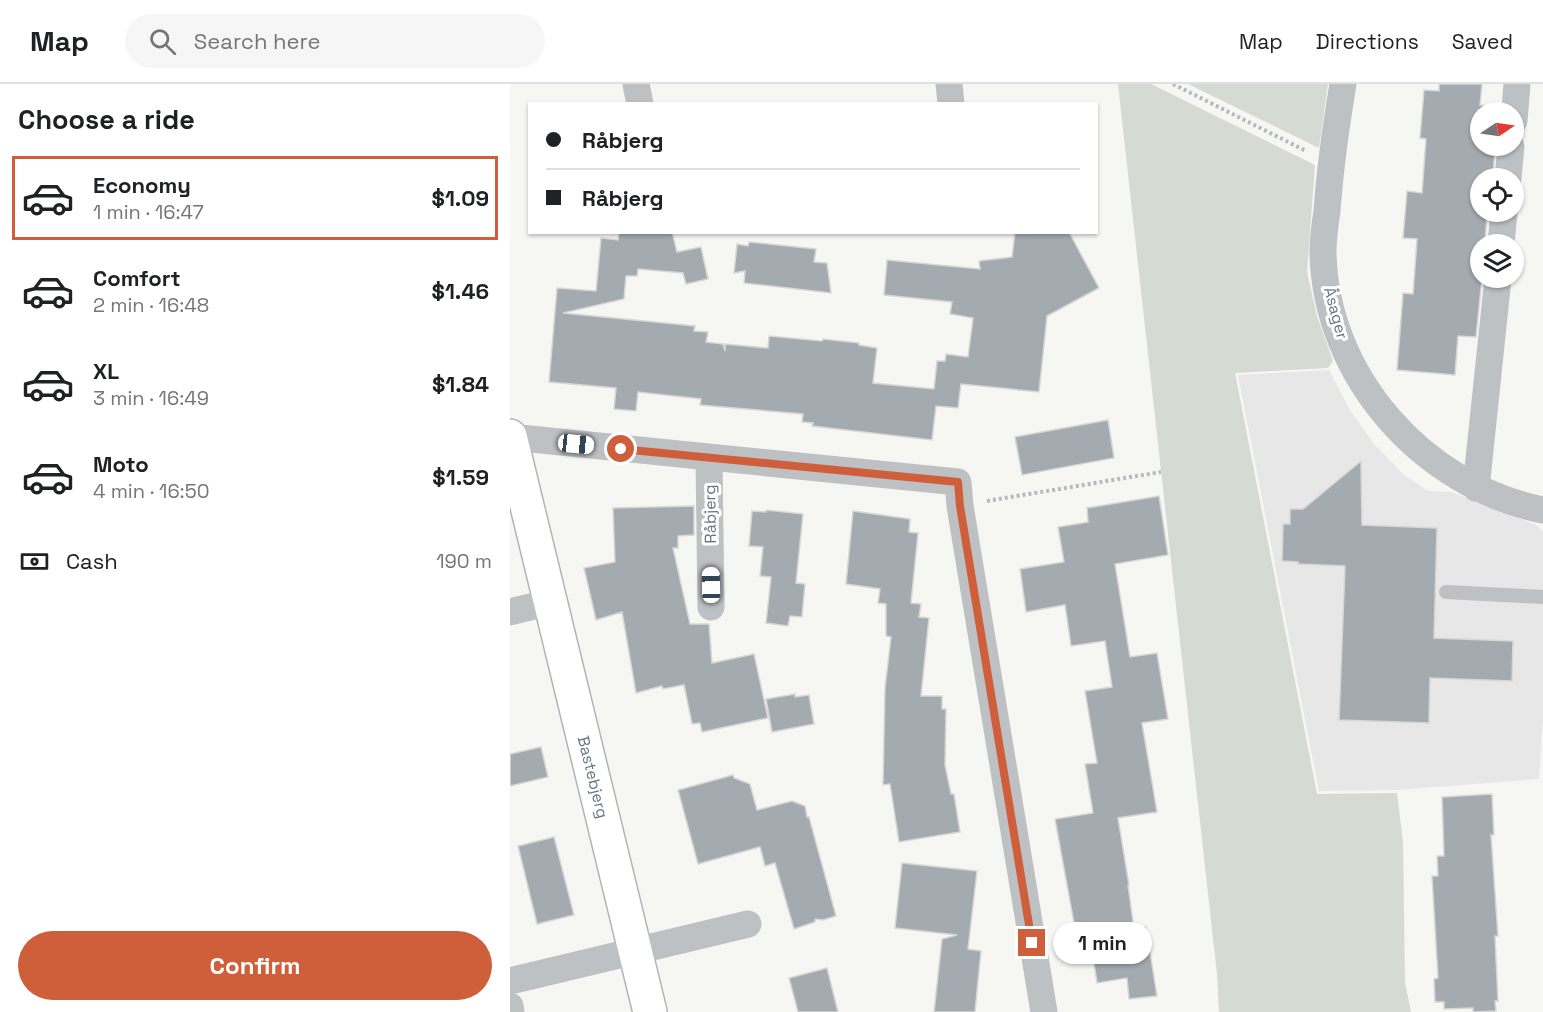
<!DOCTYPE html>
<meta charset="utf-8">
<style>
:root{--surface:#fff;--page:#f6f6f6;--text:#202124;--muted:#757577;--line:#e0e0e0;--accent:#cf5e3a}
body{margin:0;font-family:"Space Grotesk",sans-serif;background:var(--page);color:var(--text);height:100vh;display:flex;flex-direction:column;font-size:22px;white-space:nowrap}
*{box-sizing:border-box;margin:0}
p{font-size:20px;color:var(--muted)}
.icon{flex:none;width:33px;height:33px;fill:none;stroke:currentColor;stroke-width:2;stroke-linecap:round;stroke-linejoin:round}
.map{position:relative;flex:1;overflow:hidden}
.details{display:flex;flex-direction:column;background:var(--surface);width:510px}
.details>*{flex:none}
.top-card{position:absolute;left:18px;top:18px;width:570px;height:132px;border-radius:0px;box-shadow:0 2px 4px #0004;display:grid;align-content:center;height:132px;padding:0 18px;background:var(--surface)}
.needle{width:39px;rotate:77deg}
.fabs{position:absolute;left:960px;top:18px;display:grid;gap:12px}
.fabs a{display:grid;place-items:center;width:54px;height:54px;border-radius:50%;background:var(--surface);box-shadow:0 2px 4px #0004;font-size:30px}
.end{position:absolute;width:27px;height:27px;margin:-14px;border:8px solid #cf5e3a;background:#fff;box-shadow:0 0 0 3px #fff}
.from{border-radius:50%}
.bubble{position:absolute;height:42px;border-radius:21px;background:var(--surface);box-shadow:0 2px 4px #0004;font-size:20px;font-weight:700;line-height:42px;text-align:center}
.car{position:absolute;width:18px;height:36px;margin:-18px -9px;border-radius:8px;box-shadow:0 0 4px 2px #0007;background:linear-gradient(#fff 24%,#345 0 40%,#fff 0 76%,#345 0 86%,#fff 0)}
.top-card b{display:flex;align-items:center;gap:21px;height:57px;font-size:22px}
.top-card b+b{border-top:2px solid var(--line)}
.top-card i{width:15px;height:15px;background:var(--text)}
ul{padding:0;list-style:none}
li{display:flex;align-items:center;gap:18px;height:84px;margin:0 12px 9px;padding:0 6px;border:3px solid transparent;border-radius:0px}
li div{flex:1}
li b{display:block;font-size:22px}
li em{font-style:normal;font-weight:700}
li.active{border-color:var(--accent)}
li>.icon{width:54px;height:54px;stroke-width:1.5}
h2{padding:0 18px;font-size:27px;line-height:72px}
.pay{display:flex;align-items:center;gap:15px;height:66px;padding:0 18px;font-size:22px}
.pay p{margin-inline-start:auto}
.primary-button{display:flex;gap:12px;margin-top:auto;padding:12px 18px}
.primary-button a{flex:1;height:69px;border-radius:36px;background:var(--accent);color:#fff;font-size:24px;font-weight:700;line-height:69px;text-align:center}
header{display:flex;align-items:center;gap:36px;box-sizing:border-box;height:84px;padding:0 30px;background:var(--surface);border-bottom:2px solid var(--line)}
header strong{font-size:28px}
nav{display:flex;gap:33px;margin-inline-start:auto;font-size:21px}
.search{width:420px;height:54px;background:var(--page);display:flex;align-items:center;gap:15px;box-sizing:border-box;padding:0 21px;border-radius:33px;color:var(--muted);font-size:22px}
main{display:flex;flex:1;min-height:0}
.map>svg:first-child{display:block}
.built{fill:#e6e7e6}
.green{fill:#d5dad3}
.building{fill:#a4abb0;stroke:#d7d7d5;stroke-width:1.5}
.lines{fill:none;stroke-linecap:round;stroke-linejoin:round}
.secondary-casing{stroke:#b0b4b8;stroke-width:36}
.path{stroke:#b7babc;stroke-width:4;stroke-dasharray:3 3;stroke-linecap:butt}
.lane{stroke:#bdc1c4;stroke-width:14}
.street{stroke:#bdc1c4;stroke-width:27}
.secondary{stroke:#fff;stroke-width:33}
.route{stroke:#cf5e3a;stroke-width:8}
.labels{text-anchor:middle;dominant-baseline:central;stroke-width:6;stroke-linejoin:round;paint-order:stroke}
.street-label{font-size:16px;fill:#687580;stroke:#fff}
</style>
<header>
<strong>Map</strong>
<div class="search"><svg class="icon" aria-label="search" viewBox="0 0 24 24"><circle cx="10" cy="10" r="6"/><path d="M15 15l6 6"/></svg>Search here</div>
<nav><a>Map</a><a>Directions</a><a>Saved</a></nav>
</header>
<main>
<section class="details">
<h2>Choose a ride</h2>
<ul>
<li class="active"><svg class="icon" aria-label="car" viewBox="0 0 24 24"><path d="M5 17H2v-5l4-1 3-4h7l3 4 3 1v5h-3M9 17h6M6 11h13"/><circle cx="7" cy="17" r="2"/><circle cx="17" cy="17" r="2"/></svg><div><b>Economy</b><p>1 min · 16:47</p></div><em>$1.09</em></li>
<li><svg class="icon" aria-label="car" viewBox="0 0 24 24"><path d="M5 17H2v-5l4-1 3-4h7l3 4 3 1v5h-3M9 17h6M6 11h13"/><circle cx="7" cy="17" r="2"/><circle cx="17" cy="17" r="2"/></svg><div><b>Comfort</b><p>2 min · 16:48</p></div><em>$1.46</em></li>
<li><svg class="icon" aria-label="car" viewBox="0 0 24 24"><path d="M5 17H2v-5l4-1 3-4h7l3 4 3 1v5h-3M9 17h6M6 11h13"/><circle cx="7" cy="17" r="2"/><circle cx="17" cy="17" r="2"/></svg><div><b>XL</b><p>3 min · 16:49</p></div><em>$1.84</em></li>
<li><svg class="icon" aria-label="car" viewBox="0 0 24 24"><path d="M5 17H2v-5l4-1 3-4h7l3 4 3 1v5h-3M9 17h6M6 11h13"/><circle cx="7" cy="17" r="2"/><circle cx="17" cy="17" r="2"/></svg><div><b>Moto</b><p>4 min · 16:50</p></div><em>$1.59</em></li>
</ul>
<div class="pay"><svg class="icon" aria-label="cash" viewBox="0 0 24 24"><path d="M3 7h18v10H3z"/><circle cx="12" cy="12" r="2"/></svg>Cash<p>190 m</p></div>
<div class="primary-button"><a>Confirm</a></div>
</section>
<div class="map">
<svg width="1033" height="928" viewBox="0 0 1033 928">
<rect width="100%" height="100%" fill="#f6f6f3"/>
<path class="built" d="M819,286L840,326L863,359L893,390L918,407L942,408L1026,441L1033,447V633L1029,695L886,706L809,707L728,291Z"/>
<path class="green" d="M608,0H641L805,81L797,188L807,232L823,277L818,284L725,289L807,710L887,709L893,758L895,899L901,928H709L707,890Z
M678,0H818L809,64Z"/>
<path class="building" d="M929,0H972L970,21L989,23V28H970V62H985L983,94H970V128H977L975,160H970V194H972L966,253L948,252L945,291L887,286L893,209L903,210L907,155L893,154L897,107L912,109L916,55L910,54L914,6L929,7Z
M109,148H162L167,168L191,163L198,195L176,200L173,189L128,185L127,192H116L114,215L53,229L185,242L184,247L198,248L196,258L213,260L215,267V260L258,264L259,252L312,257L313,255L349,259V261L367,264L363,299L424,305L427,277H435L436,270L458,273L463,234L440,230L442,218L374,211L377,176L470,185L469,177L502,173L505,148H559L589,204L537,232L529,308L451,300L448,324L426,322L422,356L302,342L303,339L292,338L293,330L190,321L191,315L128,308L126,327L104,325L106,304L39,298L47,204L86,207L91,154L108,156Z
M239,158L306,165L304,178L317,179L321,209L234,199L235,187L224,189L227,160L238,162Z
M598,336L604,374L512,391L505,353Z
M851,377L852,441L927,444L924,554L1003,557L1002,597L920,594L919,639L829,636L835,482L788,480V478L772,477L773,440H780V425H793Z
M649,412L658,471L605,480L620,573L647,569L658,635L632,639L647,728L608,734L619,801H618L624,845L636,843L647,912L619,915L617,894L587,899L581,859L568,861L545,735L583,729L575,680L587,679L575,607L602,603L595,557L561,562L555,521L516,528L510,485L554,478L548,443L578,438L577,424Z
M184,422V451L168,452V464H163L180,540H199L202,579L244,570L258,634L192,648L190,639L182,640L174,601L153,605L152,602L126,609L112,528L86,536L74,484L105,478L103,424Z
M256,426L293,430L286,499L295,500L292,533L280,532L278,542L256,539L261,493L250,492L253,463L239,462L242,427L256,428Z
M343,427L400,435L399,448L408,449L401,519L411,520L409,533L419,534L411,612H432V625H436L435,681L441,710H444L450,748L389,758L380,700L373,701L375,604L381,553L376,552V520L368,519L370,505L336,500Z
M285,610V613L299,611L304,640L262,648L256,615Z
M31,663L38,693L0,702V670Z
M223,691L224,694L240,700L247,726L282,717L295,722L297,733H299L326,832L313,836L305,835V838L284,845L265,779L255,782L250,763L188,780L168,706Z
M982,710L984,751H981L988,852H985L988,917H985L986,927L963,928V924L934,925V918H925L924,895L928,894L922,792H928L927,772H934L932,713Z
M44,753L64,831L27,840L8,762Z
M392,779L467,787L458,865L471,867L465,928H424L432,855L447,851L385,844Z
M317,884L328,928H288L279,894Z"/>
<g class="lines">
<g class="secondary-casing">
<path id="secondary" d="M0,352L140,928"/>
</g>
<path class="path" d="M663,0L796,67
M477,417L651,388"/>
<path class="lane" d="M936,508L1033,513"/>
<path class="street" d="M126,0L130,20
M439,0L441,20
M833,0C826,42 820,84 817,127C815,140 813,154 813,168C815,292 913,402 1033,426
M1004,37L1007,0
M998,94L1001,62
M991,160L994,128
M0,353L448,398L450,422L534,928
M199,374L201,523
M966,404L988,194
M0,528L41,518
M0,897L238,840
M0,922L1,928"/>
<use href="#secondary" class="secondary"/>
</g>
<g class="lines">
<path class="route" d="M111,365L448,398L450,422L522,859"/>
</g>
<g class="labels">
<g class="street-label">
<text transform="translate(826 229) rotate(75)">Åsager</text>
<text transform="translate(200 430) rotate(-91)">Råbjerg</text>
<text transform="translate(83 693) rotate(76)">Bastebjerg</text>
</g>
</g>
</svg>
<div class="fabs">
<a><svg class="needle" viewBox="-14 -14 28 28"><path d="M0-13l5 13h-10z" fill="#e53935"/><path d="M0 13l5-13h-10z" fill="#757577"/></svg></a>
<a><svg class="icon" aria-label="locate" viewBox="0 0 24 24"><circle cx="12" cy="12" r="6"/><path d="M12 2v4M12 18v4M2 12h4M18 12h4"/></svg></a>
<a><svg class="icon" aria-label="layers" viewBox="0 0 24 24"><path d="M12 4l9 5-9 5-9-5zM3 14l9 5 9-5"/></svg></a>
</div>
<i class="end from" style="left:111px;top:365px"></i>
<i class="end" style="left:522px;top:859px"></i>
<div class="bubble" style="left:543px;top:838px;width:99px">1 min</div>
<i class="car" style="left:66px;top:360px;rotate:96deg"></i>
<i class="car" style="left:201px;top:501px;rotate:359deg"></i>
<div class="top-card">
<b><i class="from"></i>Råbjerg</b>
<b><i></i>Råbjerg</b>
</div>
</div>
</main>
